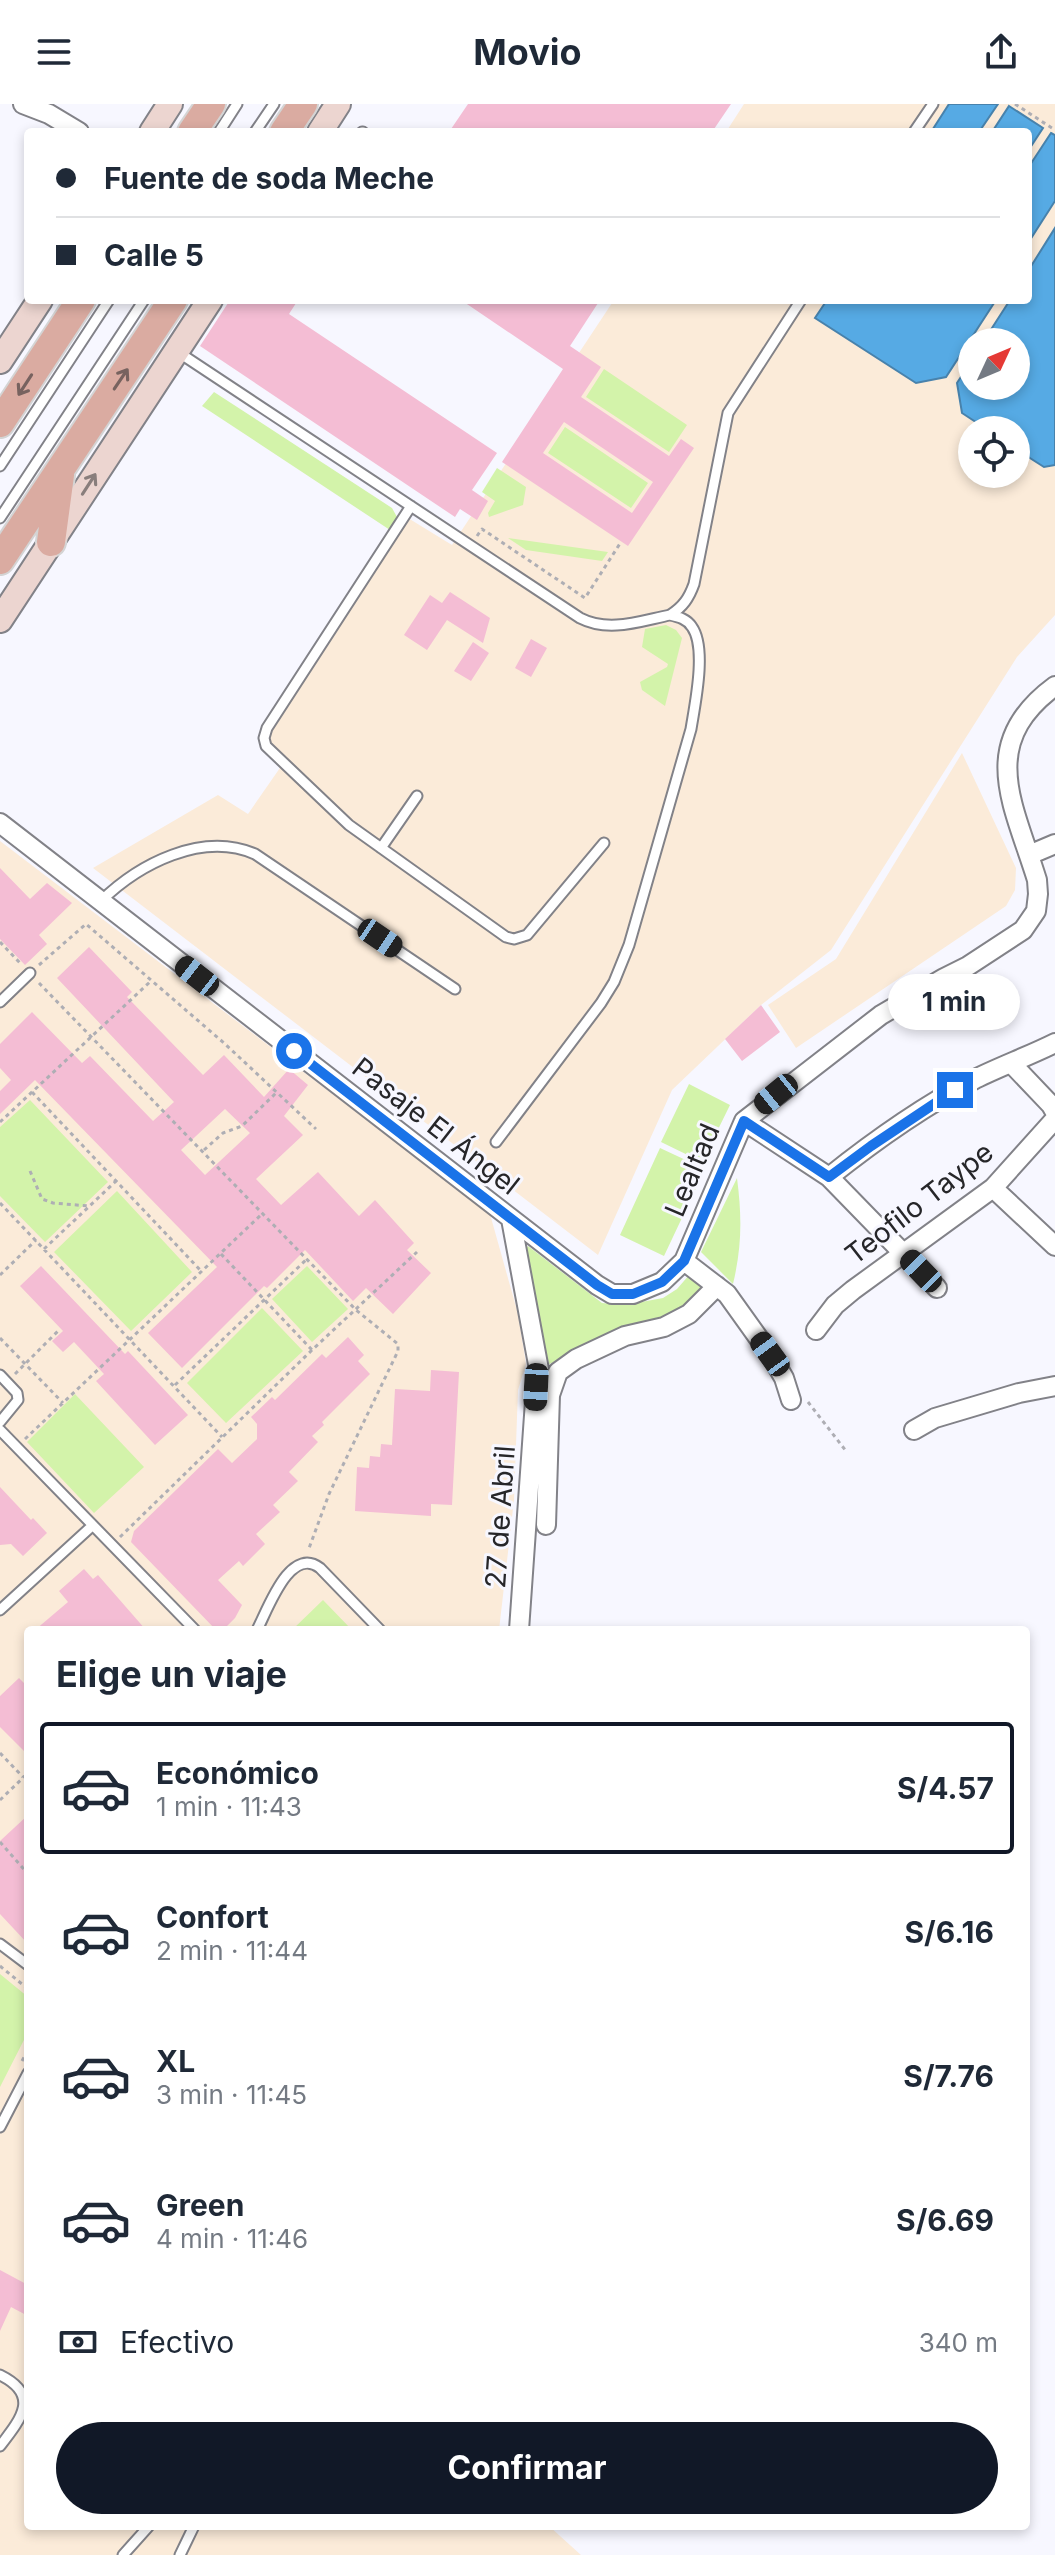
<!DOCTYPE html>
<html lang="es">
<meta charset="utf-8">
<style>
:root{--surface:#fff;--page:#f2f2f3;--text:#1f2937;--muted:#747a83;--line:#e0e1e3;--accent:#111827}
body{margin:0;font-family:Inter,sans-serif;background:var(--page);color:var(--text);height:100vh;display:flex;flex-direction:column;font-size:30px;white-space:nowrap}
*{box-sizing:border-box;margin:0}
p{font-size:26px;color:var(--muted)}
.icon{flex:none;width:44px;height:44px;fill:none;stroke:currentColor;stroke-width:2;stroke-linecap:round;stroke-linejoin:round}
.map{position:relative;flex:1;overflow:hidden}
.side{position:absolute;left:24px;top:1522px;width:1006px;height:904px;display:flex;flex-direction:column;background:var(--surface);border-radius:8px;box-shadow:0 4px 12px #0003}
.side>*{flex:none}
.guide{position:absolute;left:24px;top:24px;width:1008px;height:176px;border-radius:8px;box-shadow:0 4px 12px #0003;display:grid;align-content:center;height:176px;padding:0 32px;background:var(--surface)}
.needle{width:52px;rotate:46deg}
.fabs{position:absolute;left:958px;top:224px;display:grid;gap:16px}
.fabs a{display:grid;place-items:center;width:72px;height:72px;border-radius:50%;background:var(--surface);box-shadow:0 4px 12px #0003;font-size:40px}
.end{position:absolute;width:36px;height:36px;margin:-18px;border:10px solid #1a73e8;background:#fff;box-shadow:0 0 0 4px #fff}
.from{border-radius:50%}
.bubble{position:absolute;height:56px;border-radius:28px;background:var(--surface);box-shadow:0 4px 12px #0003;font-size:26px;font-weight:700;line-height:56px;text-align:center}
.car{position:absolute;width:24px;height:48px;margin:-24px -12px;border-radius:10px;box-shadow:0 0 6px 2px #0007;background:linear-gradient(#222 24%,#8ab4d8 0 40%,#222 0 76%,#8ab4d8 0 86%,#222 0)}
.guide b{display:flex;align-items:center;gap:28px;height:76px;font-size:30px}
.guide b+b{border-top:2px solid var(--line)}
.guide i{width:20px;height:20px;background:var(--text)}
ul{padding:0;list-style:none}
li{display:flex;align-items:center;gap:24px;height:132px;margin:0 16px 12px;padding:0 16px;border:4px solid transparent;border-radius:8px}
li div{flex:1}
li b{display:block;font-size:30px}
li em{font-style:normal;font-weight:700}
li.selected{border-color:var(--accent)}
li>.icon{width:72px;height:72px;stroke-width:1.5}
h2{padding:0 32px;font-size:36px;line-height:96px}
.pay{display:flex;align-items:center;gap:20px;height:88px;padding:0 32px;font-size:30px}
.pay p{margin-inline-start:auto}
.primary-button{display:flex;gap:16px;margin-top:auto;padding:16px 32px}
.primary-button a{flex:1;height:92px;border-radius:48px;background:var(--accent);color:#fff;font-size:32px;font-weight:700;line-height:92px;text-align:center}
header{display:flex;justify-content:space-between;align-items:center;height:104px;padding:0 32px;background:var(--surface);font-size:36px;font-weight:700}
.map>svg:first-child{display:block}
.education{fill:#fbebd9;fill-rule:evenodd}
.green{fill:#d3f3aa}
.water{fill:#56aae4;stroke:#4882ac;stroke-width:2}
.building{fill:#f4bdd4;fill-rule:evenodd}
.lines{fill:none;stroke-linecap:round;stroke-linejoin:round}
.lane-casing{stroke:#828288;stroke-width:13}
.street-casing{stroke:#828288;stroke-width:22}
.secondary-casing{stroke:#828288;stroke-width:28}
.primary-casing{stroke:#d4d4d4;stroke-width:32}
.path{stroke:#aeaeb4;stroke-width:3;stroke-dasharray:4 4;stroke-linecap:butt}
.lane{stroke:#fff;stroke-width:9}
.street{stroke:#fff;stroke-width:18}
.secondary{stroke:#ecd5d0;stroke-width:24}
.primary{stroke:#daaba1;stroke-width:28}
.oneway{stroke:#77625f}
.oneway2{stroke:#897e7c}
.route{stroke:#1a73e8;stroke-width:10}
.labels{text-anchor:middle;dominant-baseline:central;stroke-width:6;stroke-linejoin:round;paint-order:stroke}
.street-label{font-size:28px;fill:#262629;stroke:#f7f7ff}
</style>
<header><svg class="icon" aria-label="menu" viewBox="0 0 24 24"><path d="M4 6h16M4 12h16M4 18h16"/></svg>Movio<svg class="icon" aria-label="share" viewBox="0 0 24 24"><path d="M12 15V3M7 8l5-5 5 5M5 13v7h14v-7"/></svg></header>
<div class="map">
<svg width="1055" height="2451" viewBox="0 0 1055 2451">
<rect width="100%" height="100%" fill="#f7f7ff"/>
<path class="education" d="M744,0H1055V511L1017,553L831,846L761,901L672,986L598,1151L93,764L218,691L248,710L282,661L265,633L408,414L452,441L614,196H1028V28H726ZM972,238H1016V282H972ZM972,326H1016V370H972Z
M962,649L1016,764L1015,786L1006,802L796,944L768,901L836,855Z
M0,737L490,1110L518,1210L526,1260L518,1286L514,1396L499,1526H28V2422H549L581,2451H0Z"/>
<path class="green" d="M604,265L687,321L669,348L586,293Z
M214,288L392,404L397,413L390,426L202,302Z
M565,323L648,379L631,404L548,349Z
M497,364L526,383L523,401L489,413L488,409L495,397L482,388Z
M508,434L608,448L602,457L526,446Z
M666,521L676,526L682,534L665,602L642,586L640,578L667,563L668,560L642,543L645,525Z
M689,980L730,1001L702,1058L661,1038Z
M30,996L108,1078L45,1138L0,1092V1023Z
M660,1044L705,1065L664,1152L620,1131Z
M737,1074C742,1113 742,1142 733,1180L701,1148Z
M117,1087L192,1168L131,1227L54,1148Z
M528,1142L602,1199L625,1201L663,1194L677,1185L690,1170L706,1183L669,1213L549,1260L523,1147Z
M307,1162L348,1205L312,1238L272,1195Z
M262,1204L303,1247L226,1319L187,1279Z
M75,1290L144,1363L94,1409L27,1338Z
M323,1496L352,1526H292Z
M0,1870L28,1893V1928L0,1983Z"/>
<path class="water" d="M949,0H998L979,28H931Z
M1009,2L1043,24L1028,47V28H992Z
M1051,29L1055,31V97L1028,139V64Z
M1055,124V361L1044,363L1016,345V326H988L962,309L957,279L972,256V282H1016V238H983L1010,196H1028V167Z
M827,196H996L946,273L916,279L815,214Z"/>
<path class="building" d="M468,0H731L712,28H449Z
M230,196H298L289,210L497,349L472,386L488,397L477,416L460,405L455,413L200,242Z
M461,196H600L570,242L601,263L581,293L669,352L681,335L694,344L628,442L502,358L563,265ZM564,318L653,378L632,409L543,349Z
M450,488L490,514L483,539L447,516L427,546L404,531L430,491L442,499Z
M531,535L547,544L531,573L515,564Z
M473,538L489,549L471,577L454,567Z
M0,764L30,795L47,779L72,799L39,831L47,840L25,861L0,835Z
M89,843L132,888L127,893L203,971L224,951L264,993L289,965L308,981L284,1012L303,1031L256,1075L281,1101L318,1068L359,1112L375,1096L414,1139L407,1146L431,1169L393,1210L366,1184L353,1197L305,1146L267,1184L264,1182L182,1264L148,1229L217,1163L35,976L0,1010V987L11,976L0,964V940L32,908L82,959L90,952L153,1017L174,998L57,874ZM225,1005L250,1029L205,1071L181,1046Z
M761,901L780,928L742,957L725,935Z
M41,1162L125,1250L128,1247L188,1311L155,1341L96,1277L104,1270L74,1238L63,1248L52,1237L63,1227L20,1182Z
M348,1233L364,1251L358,1257L370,1270L322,1318L324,1321L312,1332L318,1338L289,1368L298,1377L273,1401L280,1408L256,1430L265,1440L243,1462L239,1457L218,1476L242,1501L235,1514L223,1526H216L131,1438L134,1427L218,1345L232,1359L257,1335V1320L251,1313L272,1293L275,1296L322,1250L326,1254Z
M431,1266L459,1268L452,1401L431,1400V1412L355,1407L357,1363L369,1364L370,1352L380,1353L381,1340L392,1341L395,1285L430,1287Z
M0,1383L31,1416L33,1414L47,1429L23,1452L11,1440L0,1441Z
M84,1465L93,1475L98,1471L146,1526H35L68,1498L59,1487Z
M19,1574L28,1583V1651L0,1623V1592Z
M28,1711V1840L0,1810V1737Z
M0,2166L28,2181V2212L11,2203L0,2227Z"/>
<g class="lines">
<g class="lane-casing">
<path id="lane" d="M219,28L237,0
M255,28L274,0
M362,28H363
M914,28L933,0
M178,248L580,514C609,529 640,517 670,511C683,503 689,494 694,480L728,309L801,196
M0,362L109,196
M411,402L267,624L264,634L266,642L349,721L506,833L514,835L527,831L604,739
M0,414L144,196
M381,744L417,692
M101,797C139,760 202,727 255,750L455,885
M0,898L30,869
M496,1038L601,899L614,878L629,841L691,625C695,600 707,544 692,523C687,515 679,513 670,511
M0,1271L17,1289L18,1296L0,1318
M0,1326L195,1526
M0,1506L92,1422
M257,1526C268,1505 290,1441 320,1464L380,1526
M0,1840L28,1861
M0,2023L28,1969
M0,2271C41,2291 21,2315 0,2342
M123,2451L149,2422
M180,2451L194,2422"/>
</g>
<g class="street-casing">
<path id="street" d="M23,0L49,10L79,28
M0,719L597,1181L612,1190H633L662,1178L684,1157L744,1017L881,911L944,874L968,862L1023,826L1036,807L1038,790L1037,776C1014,701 976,640 1055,582
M1029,751L1055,740
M1011,959L1051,1001L1055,1008
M744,1017L829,1073L937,1184
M829,1073C874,1037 924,1002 975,975C1001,962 1029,952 1055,939
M993,1084L1055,1142
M511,1115L540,1271L536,1283L519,1526
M684,1157L727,1190L770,1250L784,1274L791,1296
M816,1226L835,1201L853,1186L993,1084L1055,1015
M914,1326L935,1314L1019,1289L1055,1282
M546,1421L550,1291L558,1268L576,1255L625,1232L664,1223L689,1210L717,1182"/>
</g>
<g class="secondary-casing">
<path id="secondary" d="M152,28L170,0
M320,28L338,0
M0,257L40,196
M0,516L210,196"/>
</g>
<g class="primary-casing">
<path id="primary" d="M192,28L211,0
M284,28L303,0
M0,319L81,196
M51,438L60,371
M0,456L173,196"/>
</g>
<path class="path" d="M1015,0L1055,26
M477,432L482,425L585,494L621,438
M0,838L20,859
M39,861L86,820L224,939L316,1025
M39,879L356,1206L398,1240V1247L329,1390L308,1447
M32,988L202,1168
M0,1018L152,876
M204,1046L223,1029L242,1022L277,988
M30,1067L42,1095L53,1099L89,1102
M0,1099L222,1333
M44,1145L116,1077
M221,1150L312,1246
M0,1171L36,1136
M0,1234L63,1299
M15,1270L58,1227
M175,1281L308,1154
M808,1298L846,1347
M25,1335L263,1109
M120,1433L312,1246L417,1148
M0,1649L23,1673
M0,1696L28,1669
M0,1738L28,1770
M0,1862L28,1885
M22,1957L28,1946"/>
<use href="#lane" class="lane"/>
<use href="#street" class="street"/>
<use href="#secondary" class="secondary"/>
<use href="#primary" class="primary"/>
</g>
<defs><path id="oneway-shaft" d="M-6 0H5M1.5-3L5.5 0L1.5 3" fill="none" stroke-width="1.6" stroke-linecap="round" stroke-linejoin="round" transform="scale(2)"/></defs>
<g class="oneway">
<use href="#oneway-shaft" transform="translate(121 275) rotate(-56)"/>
<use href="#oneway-shaft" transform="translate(25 281) rotate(123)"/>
</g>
<use class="oneway2" href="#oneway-shaft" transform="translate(89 380) rotate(-57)"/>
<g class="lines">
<path class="route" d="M294,947L597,1181L612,1190H633L662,1178L684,1157L744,1017L829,1073L871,1042L955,986"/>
</g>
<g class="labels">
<g class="street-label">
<text transform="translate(436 1022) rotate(38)">Pasaje El Ángel</text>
<text transform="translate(692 1066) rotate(-67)">Lealtad</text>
<text transform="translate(919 1099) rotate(-38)">Teofilo Taype</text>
<text transform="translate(500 1413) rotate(-86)">27 de Abril</text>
</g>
</g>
</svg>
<div class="fabs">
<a><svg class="needle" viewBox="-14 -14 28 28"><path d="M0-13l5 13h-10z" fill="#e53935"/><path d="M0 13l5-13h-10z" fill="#747a83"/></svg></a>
<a><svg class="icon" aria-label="locate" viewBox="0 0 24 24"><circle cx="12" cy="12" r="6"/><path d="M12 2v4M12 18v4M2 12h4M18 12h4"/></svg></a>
</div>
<i class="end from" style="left:294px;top:947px"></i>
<i class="end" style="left:955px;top:986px"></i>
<div class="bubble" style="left:888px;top:870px;width:132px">1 min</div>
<i class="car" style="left:380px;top:834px;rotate:124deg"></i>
<i class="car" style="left:197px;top:872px;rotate:308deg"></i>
<i class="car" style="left:776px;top:990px;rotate:231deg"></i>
<i class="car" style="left:921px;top:1167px;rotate:316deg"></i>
<i class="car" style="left:770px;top:1250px;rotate:324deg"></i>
<i class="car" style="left:536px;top:1283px;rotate:183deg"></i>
<div class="guide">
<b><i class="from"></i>Fuente de soda Meche</b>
<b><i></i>Calle 5</b>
</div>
<section class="side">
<h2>Elige un viaje</h2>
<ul>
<li class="selected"><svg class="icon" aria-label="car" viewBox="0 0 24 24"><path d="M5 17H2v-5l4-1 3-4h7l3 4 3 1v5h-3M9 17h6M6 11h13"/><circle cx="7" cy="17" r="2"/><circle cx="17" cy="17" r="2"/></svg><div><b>Económico</b><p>1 min · 11:43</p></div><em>S/4.57</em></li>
<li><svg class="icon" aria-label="car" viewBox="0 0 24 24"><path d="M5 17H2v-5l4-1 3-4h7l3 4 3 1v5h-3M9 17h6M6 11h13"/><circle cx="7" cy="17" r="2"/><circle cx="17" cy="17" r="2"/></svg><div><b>Confort</b><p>2 min · 11:44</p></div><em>S/6.16</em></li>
<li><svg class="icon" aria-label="car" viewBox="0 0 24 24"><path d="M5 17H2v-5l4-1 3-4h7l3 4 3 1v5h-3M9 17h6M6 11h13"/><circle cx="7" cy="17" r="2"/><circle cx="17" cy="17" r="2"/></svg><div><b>XL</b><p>3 min · 11:45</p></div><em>S/7.76</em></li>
<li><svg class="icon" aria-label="car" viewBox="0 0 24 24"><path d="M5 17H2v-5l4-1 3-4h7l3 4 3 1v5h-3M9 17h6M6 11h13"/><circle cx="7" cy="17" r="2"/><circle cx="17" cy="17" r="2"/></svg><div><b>Green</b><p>4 min · 11:46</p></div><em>S/6.69</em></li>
</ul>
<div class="pay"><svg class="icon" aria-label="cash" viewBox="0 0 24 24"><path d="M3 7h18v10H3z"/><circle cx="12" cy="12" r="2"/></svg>Efectivo<p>340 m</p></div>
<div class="primary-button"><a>Confirmar</a></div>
</section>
</div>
